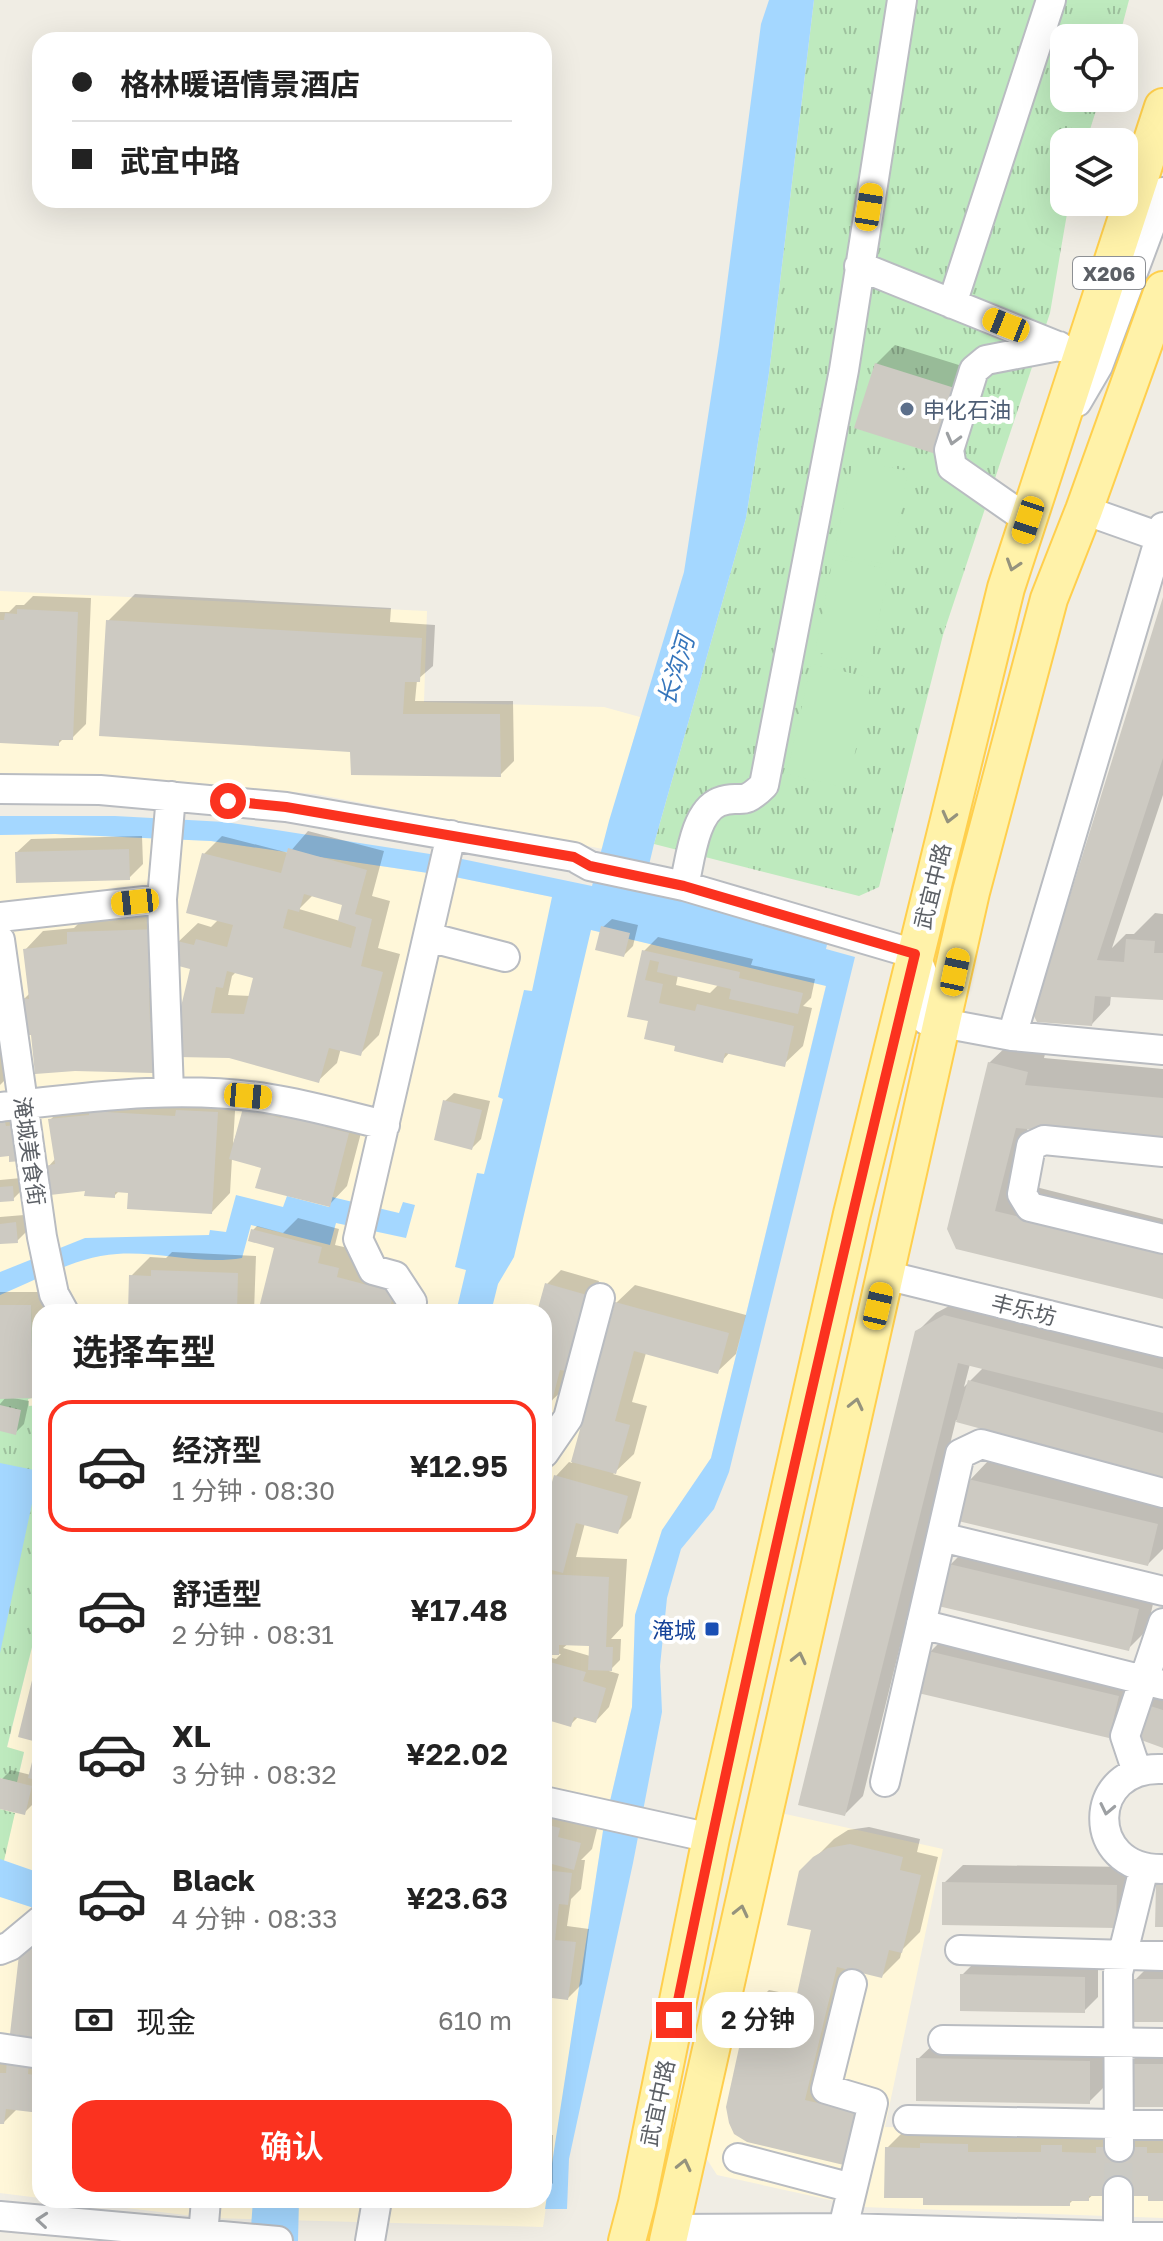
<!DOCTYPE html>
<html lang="zh">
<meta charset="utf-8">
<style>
:root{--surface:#fff;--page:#f2f2f2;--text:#222;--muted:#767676;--line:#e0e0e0;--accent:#fb321f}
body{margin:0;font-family:"Golos Text","Noto Sans SC",sans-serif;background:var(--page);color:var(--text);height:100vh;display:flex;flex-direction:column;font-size:30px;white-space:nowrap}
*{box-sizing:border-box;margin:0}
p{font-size:26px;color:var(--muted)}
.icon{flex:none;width:44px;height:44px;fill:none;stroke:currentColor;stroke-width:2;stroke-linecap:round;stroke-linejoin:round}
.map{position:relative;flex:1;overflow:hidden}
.sheet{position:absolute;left:32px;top:1304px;width:520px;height:904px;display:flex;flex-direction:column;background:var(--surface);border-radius:24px;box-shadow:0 8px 32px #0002}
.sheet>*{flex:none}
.banner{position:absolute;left:32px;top:32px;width:520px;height:176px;border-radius:24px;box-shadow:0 8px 32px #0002;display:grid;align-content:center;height:176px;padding:0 40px;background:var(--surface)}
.buttons{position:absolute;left:1050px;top:24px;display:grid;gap:16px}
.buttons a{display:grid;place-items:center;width:88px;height:88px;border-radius:16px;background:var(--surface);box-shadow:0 8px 32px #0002;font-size:40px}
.end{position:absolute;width:36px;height:36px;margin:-18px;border:10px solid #fb321f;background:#fff;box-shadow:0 0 0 4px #fff}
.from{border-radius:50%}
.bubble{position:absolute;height:56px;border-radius:24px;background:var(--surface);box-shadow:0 8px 32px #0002;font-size:26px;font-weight:600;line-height:56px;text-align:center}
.car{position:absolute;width:24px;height:48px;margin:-24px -12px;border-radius:10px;box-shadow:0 0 6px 2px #0007;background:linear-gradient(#f5c518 24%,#345 0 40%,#f5c518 0 76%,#345 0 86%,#f5c518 0)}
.banner b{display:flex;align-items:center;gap:28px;height:76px;font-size:30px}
.banner b+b{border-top:2px solid var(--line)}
.banner i{width:20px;height:20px;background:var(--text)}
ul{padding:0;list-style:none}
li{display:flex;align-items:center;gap:24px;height:132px;margin:0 16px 12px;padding:0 24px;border:4px solid transparent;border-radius:24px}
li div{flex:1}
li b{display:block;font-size:30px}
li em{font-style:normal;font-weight:600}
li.active{border-color:var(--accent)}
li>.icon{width:72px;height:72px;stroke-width:1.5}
h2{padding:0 40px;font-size:36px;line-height:96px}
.pay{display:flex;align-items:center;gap:20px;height:88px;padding:0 40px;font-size:30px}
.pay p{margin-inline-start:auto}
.cta{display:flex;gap:16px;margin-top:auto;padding:16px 40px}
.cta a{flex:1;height:92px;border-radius:24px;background:var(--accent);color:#fff;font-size:32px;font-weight:600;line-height:92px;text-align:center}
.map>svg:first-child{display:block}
.commercial{fill:#fff7d9}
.grass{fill:url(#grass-tufts)}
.pitch{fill:#beeabe}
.water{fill:#a4d7ff}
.shadow{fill:#0003;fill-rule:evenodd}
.building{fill:#cdcac2;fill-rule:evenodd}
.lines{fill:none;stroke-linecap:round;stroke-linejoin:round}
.minor-tunnel{stroke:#cbcac4;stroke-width:28;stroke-dasharray:28 14;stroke-linecap:butt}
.minor-casing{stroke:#b9bcc1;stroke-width:32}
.major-casing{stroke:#ffcf4d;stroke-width:40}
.minor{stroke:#fff;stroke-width:28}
.major{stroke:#fff2a9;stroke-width:36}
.oneway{stroke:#9da0a3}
.oneway2{stroke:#95937d}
.route{stroke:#fb321f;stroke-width:10}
.service-dot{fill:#5c6f8a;stroke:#fff;stroke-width:3}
.transit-dot{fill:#1a4fb4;stroke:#fff;stroke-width:3}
.labels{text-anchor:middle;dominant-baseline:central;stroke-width:8;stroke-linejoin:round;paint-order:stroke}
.shield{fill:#fff;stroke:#8d9094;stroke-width:2}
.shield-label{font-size:20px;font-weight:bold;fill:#5c6066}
.service-label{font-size:22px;fill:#4e5e75;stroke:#fff;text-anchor:start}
.street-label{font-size:22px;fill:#5c6066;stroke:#fff}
.transit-label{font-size:22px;fill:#164399;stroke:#fff;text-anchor:end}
.water-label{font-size:24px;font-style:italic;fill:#3676bc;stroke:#fff}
</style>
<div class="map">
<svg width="1163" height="2241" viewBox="0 0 1163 2241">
<defs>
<pattern id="grass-tufts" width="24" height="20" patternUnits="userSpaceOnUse" patternTransform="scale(2)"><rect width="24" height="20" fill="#beeabe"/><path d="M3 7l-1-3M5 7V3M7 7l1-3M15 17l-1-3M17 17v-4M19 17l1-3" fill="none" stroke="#9ec19e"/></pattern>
</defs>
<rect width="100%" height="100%" fill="#f0ede4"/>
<path class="commercial" d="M0,591L427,611L424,702L604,707L640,717L603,849L315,794L85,774H0Z
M55,834L211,841L455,877L552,897L591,930L826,985L711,1458L662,1530L635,1615L632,1707L603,1831L543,2227L211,2218L58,2200H544V1312H40V1405L28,1406L31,1305H0V835Z
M40,1615V2198L0,2193V1778L17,1782L24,1753L7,1748Z
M772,1811L943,1849L885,2127L1163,2134V2218L862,2207L717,2175L697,2144Z"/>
<path class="grass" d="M814,0H1129L1119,38H1064V98H1100L1086,142H1064V202H1069L1050,313L943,635L879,887L859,896L654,844L746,518L769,373Z
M0,1305H31L33,1398L28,1399L29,1406L40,1405V1615L7,1747L24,1752L17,1782L0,1778Z
M0,1809L15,1813L0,1878Z"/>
<path class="pitch" d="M853,460L908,471L890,565L834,554Z
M833,558L889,569L870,663L815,652Z
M811,664L872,678L847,788L787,774Z"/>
<path class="water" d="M769,0H814L769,373L746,518L654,844L643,890L829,936L826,949L855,957L729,1472L714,1509L681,1549L667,1598L660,1666L662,1712L633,1863L569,2159L567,2209H545L603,1831L632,1707L635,1615L662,1530L711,1458L826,986L591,930L514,1257L498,1284L491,1312H456L466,1270L455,1267L477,1173L484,1174L503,1099L498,1097L524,990L532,991L552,897L455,877L211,841L55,834L0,835V816H115L225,822L462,859L592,886L609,821L684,572L719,345L761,24Z
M236,1195L283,1207L287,1196L329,1207L332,1197L399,1213L403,1202L415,1205L406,1238L336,1223L330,1245L251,1225L242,1258C200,1265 159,1251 117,1254C77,1256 37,1280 0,1295V1272L85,1238L209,1235L210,1230L226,1232Z
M0,1463L39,1471L0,1653Z
M0,1859L40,1873V1910L0,1897Z
M253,2200H299L298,2241H250Z"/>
<path class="shadow" d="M895,345L978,371L957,435L876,364Z
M135,594L391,608L390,622L435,625L433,666L417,680L415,701H513L514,761L500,775L352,750L108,621Z
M33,596L91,598L86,724L72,738H64L58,744L0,691V612H9L16,605H24Z
M1163,601V795L1112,948L1126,934H1134L1155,913L1163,914V998L1111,995L1110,1005L1092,1024L1039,1020Z
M308,831L384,851L372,896L390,901L378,948L400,954L379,1035L360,1054L341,1048L337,1063L318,1081L229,1056L33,1033L24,999L30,993L25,950L43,931L74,928L88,914L175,911L176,944L198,923L211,927L219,919L204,854L222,836L289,853ZM313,895L344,903L340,921L299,909ZM177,964L192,967L178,1028ZM237,971L256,976L251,996L228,995L232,976Z
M142,836L143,864L129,878L17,852L31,839Z
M612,919L638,925L633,946L624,955L603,927Z
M658,937L753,959L751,965L815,979L811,998L803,1006L812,1008L803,1046L784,1064L730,1052L722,1061L677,1045L650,1020L629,1015L644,951ZM678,975L719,984L710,993L676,985Z
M0,997L18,1067L0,1085Z
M1008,1045L1045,1054L1044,1058L1163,1069V1139L1028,1127L1011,1198L1024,1184L1163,1219V1296L985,1252L989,1063Z
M454,1093L490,1101L481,1139L472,1148L445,1101Z
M236,1095L233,1144L245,1109L366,1114L347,1186L329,1205L263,1166L232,1158L230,1193L212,1212L130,1191L120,1190L114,1196L48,1167L56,1158L50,1120L64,1106Z
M0,1111L30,1112L11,1154L0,1155Z
M21,1178L22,1190L13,1199L0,1200V1180Z
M24,1215L26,1232L17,1241L0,1242V1217Z
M298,1218L339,1229L335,1245L357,1250L354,1259L411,1273L401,1312H260L277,1246L253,1230L257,1226L283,1233Z
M172,1252L256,1256L254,1312H144L131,1276L150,1257L166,1258Z
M561,1270L599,1281L579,1355L564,1389L550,1402L544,1401V1312H539L547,1284Z
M635,1285L746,1315L736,1354L717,1372L646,1353L632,1402L647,1406L634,1454L613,1474L641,1482L631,1518L617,1532L585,1523L576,1557L627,1559L623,1626L611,1639H621L620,1660L609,1671L619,1674L609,1707L596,1721L579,1716L570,1725L544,1717V1656L556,1659L561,1654L544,1653V1507L548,1502L556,1476L569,1462L572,1463L616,1303ZM569,1643L594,1644L590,1656L563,1648Z
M0,1292H44V1312H40V1388L32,1396L13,1398L29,1401L24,1424L15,1433L0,1429V1404L7,1396L0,1397Z
M964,1298L1163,1347V1476L956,1420L863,1796L845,1814L917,1332L936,1313ZM970,1364L984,1367L964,1387Z
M988,1461L1163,1503V1549L1148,1564L970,1480Z
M969,1546L1156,1591L1147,1630L1128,1649L950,1565Z
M949,1633L1136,1678L1126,1717L1108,1736L930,1652Z
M40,1656V1779L33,1804L24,1813L0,1807V1786L2,1779L11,1770L31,1775L39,1740Z
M1163,1688V1745L1146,1705Z
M544,1801L598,1825L592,1849L581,1860H585L581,1889L571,1899L567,1926L589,1929L582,1984L568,1998L544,1995Z
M869,1827L920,1839L917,1852L938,1857L920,1932L902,1950L900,1958L882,1976L849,1968L822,2082L878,2095L866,2146L748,2140L750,2008L769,1990L799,1996L814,1928L801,1872L834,1839L848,1830Z
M963,1865L1134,1867L1115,1926L944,1883Z
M40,1928V2111L18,2108L4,2122H0V2052L29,2041L22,1946Z
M976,1961L1098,1964V1997L1084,2011L962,1975Z
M1154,1961H1163V2020L1135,1980Z
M937,2041L1108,2043V2083L1089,2102L918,2059Z
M1147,2046H1163V2105L1129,2064Z
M905,2130H1163V2199L1150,2194H1094L1088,2199H1074L1069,2204L925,2196L887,2148Z
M544,2135H553V2183L544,2193Z"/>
<path class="building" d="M875,363L961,390L939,455L854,428Z
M1163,597V758L1097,960L1124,962L1126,939L1155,941L1154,953H1163V1000L1095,996L1092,1026L1037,1022L1033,1014Z
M17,609L78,612L73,740H59V746L0,743V620H4L5,613L17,614Z
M106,620L422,638L420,682H405L403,714H500L501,777L351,775L350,752L99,736Z
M288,848L367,870L355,914L372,919L361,966L383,972L361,1056L329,1048L319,1083L229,1058L178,1057L180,1011L190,969L171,964L177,941L194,945L196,939L227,947L233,925L186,913L202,853L281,873ZM304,894L342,905L338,921L356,927L351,948L283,928L288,909L299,912ZM227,971L253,978L244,1014L211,1013L216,987L223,988Z
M129,849L130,880L16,883L15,852Z
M601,926L630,933L624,957L595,950Z
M158,929L160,989L149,988L150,1022H160L161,1065L153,1073L75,1071L35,1074L31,1035H27L22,998L29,999L23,949L67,944V932Z
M642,950L740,972L739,978L803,993L798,1014L729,999L731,989L657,972L659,962L650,960L645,980L663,984L659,1003L695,1011L697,1004L794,1026L785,1067L725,1053L723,1063L674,1051L675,1046L644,1039L648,1021L627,1017Z
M988,1062L1028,1072L1025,1085L1163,1098V1141L1016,1128L995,1211L1163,1252V1299L956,1249L947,1229Z
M443,1100L482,1110L472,1150L434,1140Z
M243,1108L281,1118L283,1111L326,1122L325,1127L349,1133L330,1207L255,1188L261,1168L229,1159Z
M176,1110L218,1112L212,1214L127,1209L128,1193L115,1192V1198L84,1196L85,1191L50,1195L45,1166L55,1164L48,1119L89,1115V1111L175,1116Z
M5,1122L6,1126L17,1125L21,1161L9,1162V1156L0,1157V1123Z
M13,1186L14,1201L0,1202V1187Z
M16,1222L18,1243L0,1244V1224Z
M251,1229L322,1247L318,1263L339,1268L337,1277L394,1292L389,1312H258L274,1248L248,1241Z
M151,1270L238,1273L237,1312H128L129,1275L151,1276Z
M545,1283L587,1295L566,1371L560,1370L551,1405L544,1403V1312H537Z
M615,1302L729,1333L718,1374L634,1351L615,1421L630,1425L616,1474L571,1462Z
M0,1305H31L33,1398L0,1399Z
M944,1315L1163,1369V1413L958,1363L845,1816L798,1805L915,1331Z
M968,1380L1163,1433V1478L956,1422Z
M0,1405L21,1410L16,1435L0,1431Z
M554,1475L628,1496L618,1534L576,1523L563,1573L544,1568V1510Z
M968,1479L1158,1524L1148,1566L958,1521Z
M949,1564L1139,1609L1129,1651L938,1606Z
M544,1574L609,1577L606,1647H613L612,1671L588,1670L589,1646L559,1645V1655H544Z
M928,1651L1119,1696L1109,1738L918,1693Z
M39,1652H40V1781L28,1778L37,1742L18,1737Z
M550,1662L586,1672L583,1681L606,1688L596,1723L574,1717L571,1727L544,1719V1673L547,1674Z
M1144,1704L1163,1710V1748L1133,1737Z
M0,1778L32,1786L25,1815L0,1809Z
M544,1824L560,1828L558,1837L581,1843L574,1870L552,1864L551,1869L544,1868Z
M850,1844L903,1857L900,1870L921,1875L902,1953L889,1950L882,1978L837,1967L805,2100L861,2113L848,2166L747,2142L734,2134L729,2123L726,2107L748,2007L792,2017L811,1930L787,1925L799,1871L813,1857L828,1848Z
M544,1870L572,1873L568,1905L559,1904L555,1940L576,1942L568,2000L544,1997Z
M942,1882L1117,1885L1116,1928L942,1925Z
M1156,1884H1163V1927H1155Z
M38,1938H40V2049L18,2041L19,2035L10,2034L20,1946L37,1948Z
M960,1974L1085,1977V2013L960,2011Z
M1133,1979H1163V2022H1133Z
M916,2058L1090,2061V2104L916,2101Z
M7,2060L29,2062L28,2074L40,2076V2113L6,2109L4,2124H0V2073H6Z
M1127,2064H1163V2107H1126Z
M920,2143L968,2144V2152H1041V2145H1062V2152L1096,2153V2147H1147V2153H1163V2201H1148V2196H1089V2201H1070V2206L923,2205V2198H884L885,2147L920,2148Z
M491,2200H536V2204L492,2205Z"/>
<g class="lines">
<path class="minor-tunnel" d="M1118,2191L1119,2147"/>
<g class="minor-casing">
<path id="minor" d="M859,266L1060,347
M952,304L1051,0
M1077,402L1098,366L1163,192
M1084,510L1163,538
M1028,520L952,467L949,450L974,370L986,360L1059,346
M0,789L100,790L286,807L574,857L590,866L684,886L915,954L943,1025
M684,886C690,862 694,812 719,802C742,793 740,809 764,785L844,370L902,0
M0,917L162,899
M428,937L505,957
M0,940L42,1237L54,1294L64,1312
M926,1020L1012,1036L1163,1050
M1012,1036L1163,527
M169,1092L162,899L171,796
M0,1107C89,1097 182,1084 271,1099C309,1105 347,1116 385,1125
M1163,1152L1044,1140L1031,1146L1022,1194L1030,1207L1163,1239
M885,1275L1163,1343
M410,1312L412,1302L395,1276L373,1270L358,1239L451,835
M544,1453L568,1418L600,1298
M941,1537L1163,1591
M921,1624L1163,1685
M1137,1772L1125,1736L1163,1623
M885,1782L960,1454L981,1444L1163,1493
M544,1801L711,1838
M1161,1869C1084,1869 1086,1765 1163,1769
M0,1950L10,1946L40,1921
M960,1950L1163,1956
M943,2040L1163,2043
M0,2048L40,2054
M908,2120L1163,2125
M1119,2147L1118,1973L1144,1868
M738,2158L852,2188
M0,2216L278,2241
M843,2228L873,2103L826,2089L852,1984
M669,2229L843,2228L1163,2237
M203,2235L206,2200
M1118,2236V2191
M370,2241L377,2200"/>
</g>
<g class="major-casing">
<path id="major" d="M627,2241L637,2203L711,1838L852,1214L1006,588L1163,107
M668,2241L971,892L1049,599L1084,510L1163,290"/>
</g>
<use href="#minor" class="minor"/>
<use href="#major" class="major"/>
</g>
<defs><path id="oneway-chevron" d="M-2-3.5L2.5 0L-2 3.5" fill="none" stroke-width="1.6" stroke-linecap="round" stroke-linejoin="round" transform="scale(2)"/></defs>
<g class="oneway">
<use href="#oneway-chevron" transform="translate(953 439) rotate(105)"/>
<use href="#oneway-chevron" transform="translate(1107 1809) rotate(102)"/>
<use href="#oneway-chevron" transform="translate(42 2220) rotate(-175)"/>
</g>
<g class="oneway2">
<use href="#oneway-chevron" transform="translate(1013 565) rotate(108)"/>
<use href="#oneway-chevron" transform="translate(949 817) rotate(104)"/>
<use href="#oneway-chevron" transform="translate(856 1404) rotate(-77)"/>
<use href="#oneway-chevron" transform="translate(799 1658) rotate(-77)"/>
<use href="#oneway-chevron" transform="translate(741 1911) rotate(-77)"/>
<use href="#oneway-chevron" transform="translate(684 2165) rotate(-77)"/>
</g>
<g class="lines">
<path class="route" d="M228,801L286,807L574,857L590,866L684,886L915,954C829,1308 747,1663 674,2020"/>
</g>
<circle class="service-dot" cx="907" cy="409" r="8"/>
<rect class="transit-dot" x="704" y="1621" width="16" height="16" rx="4"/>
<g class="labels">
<rect class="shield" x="1073" y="257" width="72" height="32" rx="6"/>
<g class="shield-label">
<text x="1109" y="273">X206</text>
</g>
<g class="service-label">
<text x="923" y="409">申化石油</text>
</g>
<g class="street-label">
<text transform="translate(932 886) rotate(-76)">武宜中路</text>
<text transform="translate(30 1151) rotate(82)">淹城美食街</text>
<text transform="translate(1024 1309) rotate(14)">丰乐坊</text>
<text transform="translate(657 2103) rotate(-78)">武宜中路</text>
</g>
<g class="transit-label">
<text x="696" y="1629">淹城</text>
</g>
<g class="water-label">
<text transform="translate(675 670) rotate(-73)">长沟河</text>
</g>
</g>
</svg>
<div class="buttons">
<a><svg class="icon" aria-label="locate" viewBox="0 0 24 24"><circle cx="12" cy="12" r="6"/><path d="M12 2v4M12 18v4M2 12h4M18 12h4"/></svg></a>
<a><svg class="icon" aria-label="layers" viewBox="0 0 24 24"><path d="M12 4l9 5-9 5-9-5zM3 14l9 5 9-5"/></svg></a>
</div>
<i class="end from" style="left:228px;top:801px"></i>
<i class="end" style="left:674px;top:2020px"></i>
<div class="bubble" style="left:702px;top:1992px;width:112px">2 分钟</div>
<i class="car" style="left:869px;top:207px;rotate:9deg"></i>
<i class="car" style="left:1006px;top:325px;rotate:292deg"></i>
<i class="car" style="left:1028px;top:520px;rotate:198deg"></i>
<i class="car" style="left:135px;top:902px;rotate:264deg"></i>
<i class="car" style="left:955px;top:972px;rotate:12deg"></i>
<i class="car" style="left:248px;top:1096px;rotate:95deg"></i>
<i class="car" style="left:878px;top:1306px;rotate:13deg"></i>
<div class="banner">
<b><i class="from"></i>格林暖语情景酒店</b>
<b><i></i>武宜中路</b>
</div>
<section class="sheet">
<h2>选择车型</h2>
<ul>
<li class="active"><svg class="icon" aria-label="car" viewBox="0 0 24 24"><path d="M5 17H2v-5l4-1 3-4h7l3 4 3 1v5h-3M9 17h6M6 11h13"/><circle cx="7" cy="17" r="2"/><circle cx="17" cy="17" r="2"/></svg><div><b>经济型</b><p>1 分钟 · 08:30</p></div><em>¥12.95</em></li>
<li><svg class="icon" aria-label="car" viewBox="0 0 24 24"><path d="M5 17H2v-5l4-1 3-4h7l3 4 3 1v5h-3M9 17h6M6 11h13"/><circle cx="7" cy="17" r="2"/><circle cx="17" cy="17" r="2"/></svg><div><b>舒适型</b><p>2 分钟 · 08:31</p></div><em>¥17.48</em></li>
<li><svg class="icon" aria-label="car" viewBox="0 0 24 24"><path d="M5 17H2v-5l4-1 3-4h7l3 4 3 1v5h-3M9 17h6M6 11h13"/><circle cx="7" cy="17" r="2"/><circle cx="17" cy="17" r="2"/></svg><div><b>XL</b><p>3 分钟 · 08:32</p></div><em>¥22.02</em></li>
<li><svg class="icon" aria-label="car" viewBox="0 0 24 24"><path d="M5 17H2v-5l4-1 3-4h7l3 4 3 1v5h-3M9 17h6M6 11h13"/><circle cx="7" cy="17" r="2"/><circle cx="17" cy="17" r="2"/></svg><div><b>Black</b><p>4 分钟 · 08:33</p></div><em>¥23.63</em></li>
</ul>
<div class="pay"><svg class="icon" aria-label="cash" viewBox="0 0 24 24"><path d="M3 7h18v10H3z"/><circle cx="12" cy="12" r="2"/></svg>现金<p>610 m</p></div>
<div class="cta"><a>确认</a></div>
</section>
</div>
